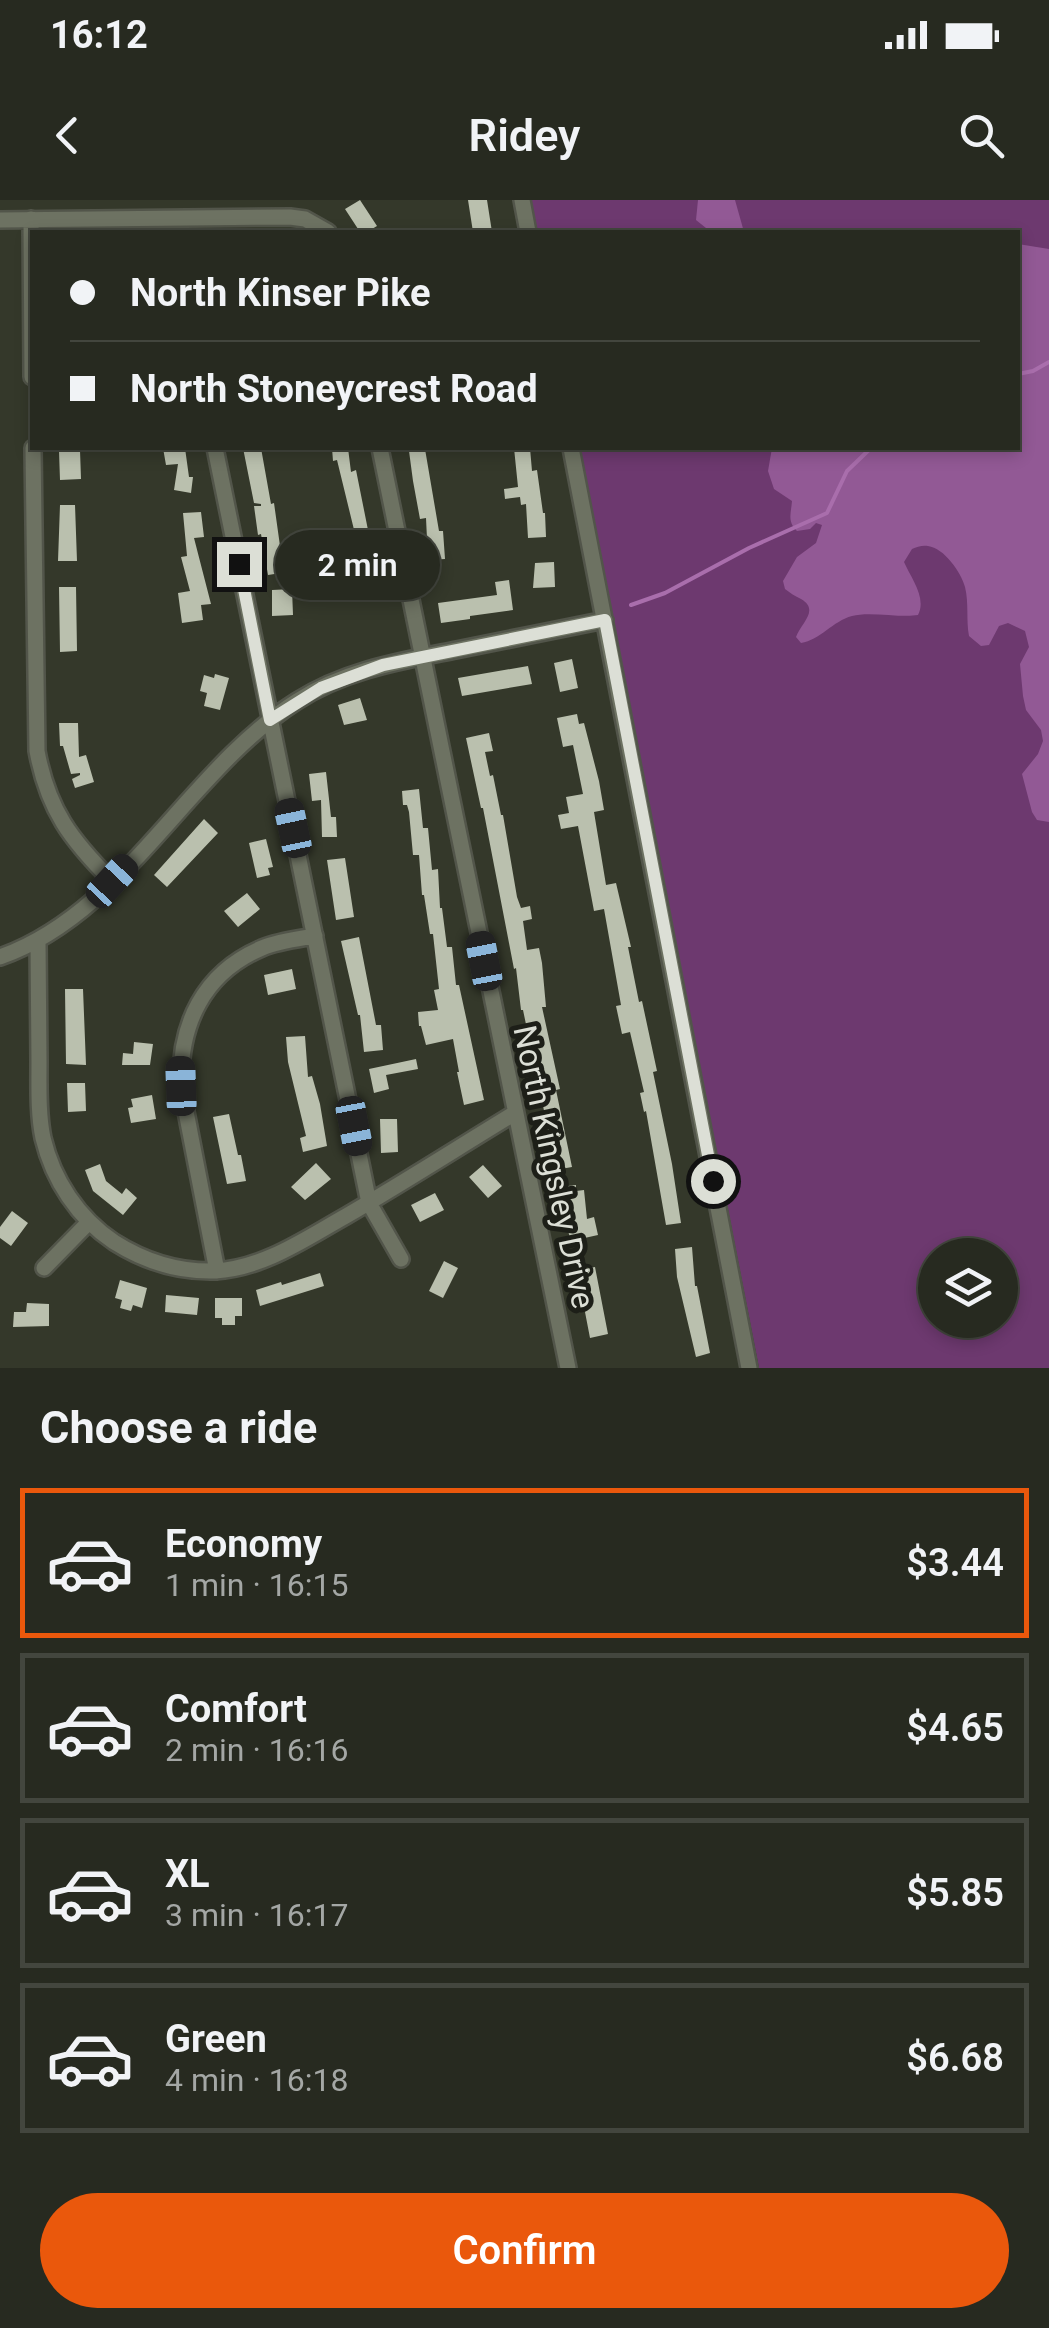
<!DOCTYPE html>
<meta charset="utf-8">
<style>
:root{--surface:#272a20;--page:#2f3229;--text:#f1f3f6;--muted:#a4a7a5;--line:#43463e;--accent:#ea580c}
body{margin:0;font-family:Roboto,sans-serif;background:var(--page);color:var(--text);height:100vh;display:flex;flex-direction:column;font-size:38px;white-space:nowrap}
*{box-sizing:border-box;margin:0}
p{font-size:32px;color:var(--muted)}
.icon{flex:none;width:55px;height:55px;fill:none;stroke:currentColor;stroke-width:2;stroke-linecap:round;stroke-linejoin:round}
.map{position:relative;height:1168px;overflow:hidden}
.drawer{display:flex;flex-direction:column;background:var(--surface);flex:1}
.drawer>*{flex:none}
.banner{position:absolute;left:30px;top:30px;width:990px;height:220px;border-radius:0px;box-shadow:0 5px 15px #0003,0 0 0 2px var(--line);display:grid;align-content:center;height:220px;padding:0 40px;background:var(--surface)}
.buttons{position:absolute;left:918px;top:1038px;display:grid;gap:20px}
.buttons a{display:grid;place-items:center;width:100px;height:100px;border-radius:50%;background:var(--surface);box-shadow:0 5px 15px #0003,0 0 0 2px var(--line);font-size:50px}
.end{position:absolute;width:45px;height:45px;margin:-22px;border:12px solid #dcdfd6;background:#111;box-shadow:0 0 0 5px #111}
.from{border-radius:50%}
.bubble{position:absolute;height:70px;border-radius:35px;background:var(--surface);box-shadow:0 5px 15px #0003,0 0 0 2px var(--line);font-size:32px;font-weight:600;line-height:70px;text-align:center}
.car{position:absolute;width:30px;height:60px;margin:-30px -15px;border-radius:12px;box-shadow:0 0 8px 2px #0007;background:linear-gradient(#222 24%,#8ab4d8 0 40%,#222 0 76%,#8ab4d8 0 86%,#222 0)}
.banner b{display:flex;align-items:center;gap:35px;height:95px;font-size:38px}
.banner b+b{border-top:2px solid var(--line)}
.banner i{width:25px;height:25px;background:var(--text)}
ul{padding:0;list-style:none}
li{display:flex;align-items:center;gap:30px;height:150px;margin:0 20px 15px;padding:0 20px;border:5px solid var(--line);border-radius:0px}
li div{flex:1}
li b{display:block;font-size:38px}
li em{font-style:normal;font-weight:600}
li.selected{border-color:var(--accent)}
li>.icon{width:90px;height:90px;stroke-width:1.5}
h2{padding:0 40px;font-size:45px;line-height:120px}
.cta{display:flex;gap:20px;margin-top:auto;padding:20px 40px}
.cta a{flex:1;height:115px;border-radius:60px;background:var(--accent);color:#fff;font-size:40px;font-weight:600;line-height:115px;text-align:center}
.status{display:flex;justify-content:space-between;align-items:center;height:70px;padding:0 50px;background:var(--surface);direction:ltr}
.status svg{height:28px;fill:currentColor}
header{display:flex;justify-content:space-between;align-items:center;height:130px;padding:0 40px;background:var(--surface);font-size:45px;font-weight:600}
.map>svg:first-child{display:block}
.green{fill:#6d396f;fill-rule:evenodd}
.forest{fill:#925995}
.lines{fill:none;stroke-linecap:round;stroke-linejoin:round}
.stream{stroke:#a96eac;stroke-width:4}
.building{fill:#bac0ae}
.minor-casing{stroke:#52554a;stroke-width:20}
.minor{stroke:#6d7262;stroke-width:15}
.route{stroke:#dcdfd6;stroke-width:12}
.labels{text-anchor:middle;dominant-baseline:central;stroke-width:10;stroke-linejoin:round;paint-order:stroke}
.street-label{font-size:32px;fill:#dcdfd6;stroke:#1d1f18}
</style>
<div class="status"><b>16:12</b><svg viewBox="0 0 49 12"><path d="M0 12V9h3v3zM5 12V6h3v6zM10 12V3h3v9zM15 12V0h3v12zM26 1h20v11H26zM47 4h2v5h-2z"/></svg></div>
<header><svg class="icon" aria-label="back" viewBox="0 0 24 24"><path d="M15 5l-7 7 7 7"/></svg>Ridey<svg class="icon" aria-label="search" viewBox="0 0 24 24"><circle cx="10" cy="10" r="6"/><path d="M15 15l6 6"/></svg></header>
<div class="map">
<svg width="1049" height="1168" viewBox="0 0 1049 1168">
<rect width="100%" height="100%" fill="#34382a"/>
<path class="green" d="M529,0H1049V1168H759L579,248H1018V32H536ZM935,1055H1000V1120H935Z"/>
<path class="forest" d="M698,0H735L744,32H711L696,20Z
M1018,44L1049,49V622L1037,620L1032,612L1022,574L1038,554L1043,541L1041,530L1026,510L1023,496L1020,464L1029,447L1025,431L1008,423L999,426L989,445L981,446L969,436C966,420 969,403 965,387C961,372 944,348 928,346C922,345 917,347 912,349L904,362C911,378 927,398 918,415C901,418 869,411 852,416C833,421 820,440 801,443L796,437C801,423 820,410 801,399C795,396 790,393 785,389L783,381L797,357L816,343L822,325L816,323L810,329L797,331C787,321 791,314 792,301L774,289L768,271L772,248H1018Z"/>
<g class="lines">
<path class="stream" d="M1018,174L1033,171L1049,162
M631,405L665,393L749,348L827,313L847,271L871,248"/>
</g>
<path class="building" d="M360,0L377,26L367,32H360L345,9Z
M468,0H487L492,32H473Z
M163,248H185L189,277H193L191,293L174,290L178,264L166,265Z
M243,248H261L271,304L274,303L281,353L290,351L294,371L268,375L261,334L258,335L254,306H261V304L254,303Z
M332,248H348L351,272L356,270L372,350L376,384L362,385L357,342L337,260L333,261Z
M514,248H530L532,271L537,270L543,313H545L546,337L528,338L526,304L521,305L520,297L505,299L504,289L518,287Z
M425,249L439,331H443L445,359L428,360L426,318L420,319L413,281L409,251Z
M80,250L81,279L60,280L59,251Z
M60,305H75L77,361H58Z
M201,312L204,337L194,338L211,404L201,405L203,420L182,423L178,393L190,391L181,357L187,356L183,313Z
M554,362L555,387L533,388L535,363Z
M509,380L513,410L470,416V419L441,423L438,403L497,395L495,382Z
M59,387H76L77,451L60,452Z
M292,389L293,415L272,416V390Z
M572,459L578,488L560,492L554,463Z
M528,466L532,484L462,496L458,478Z
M215,474L229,478L220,510L204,506L207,493L200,491L204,475L214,478Z
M360,498L367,520L344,525L338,505Z
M577,514L579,524L584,523L599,581L604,610L594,612L606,685L616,683L631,747H628L639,802L642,801L657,871L653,872L672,964L681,1023L666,1025L646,911L644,912L640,893L644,892L630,832L622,834L616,806L621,805L604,709L594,711L578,626L561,629L558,615L569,613L566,597L583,594L573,545L563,547L557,518Z
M59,523H78L79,557L86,555L94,582L75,588L72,579L80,575V573L71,574L63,546H60Z
M489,533L493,551L485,552L490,576L493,575L501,615H503L517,697L521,708L530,706L532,719L523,721L527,750L539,748L542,763L546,807H542L560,889L556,890L572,967L555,970L550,948L552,947L543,906H544L534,852L532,853L523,810H521L516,768L514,769L483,608H481L466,538Z
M326,572L331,617H336L337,637H322L321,600L312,601L309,574Z
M419,589L423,628H428L432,670L438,669L440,708H442L447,747H452L456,785H459L484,900L464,905L457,872H459L453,839L426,845L421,826H419L418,812L438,810L434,790L439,789L433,734H430L424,695H422L419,655H413L409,612L407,605H403L402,591Z
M204,619L218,633L167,687L154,675Z
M266,639L273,667L268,668L270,675L257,678L249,643Z
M345,658L354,717L336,720L327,660Z
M247,693L260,709L238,727L224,711Z
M359,737L376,825H381L383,850L364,852L360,815H358L341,741Z
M292,769L296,789L268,795L264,775Z
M65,789H83L86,865L66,864Z
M305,836L308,877L312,876L320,904L327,946L303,952L300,938L306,936L288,862L286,837Z
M134,842L153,844L150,865H122L123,853L133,854Z
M416,859L418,869L386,875L389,889L374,893L369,869Z
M67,883H85L86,911L68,912Z
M152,895L156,919L131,923L128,908L133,907L131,899Z
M229,914L238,955H241L246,981L227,984L213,917Z
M380,919H397L398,952L381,953Z
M316,963L331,979L305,1000L291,987Z
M100,964L106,981L122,994L126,988L137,998L123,1015L93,991L85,970Z
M483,965L502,986L488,998L469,977Z
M576,985V991L584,990L587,1019L594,1017L598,1035L571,1041L564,1017L560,987Z
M435,993L444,1010L420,1022L411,1005Z
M12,1011L28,1023L11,1046L0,1038V1027Z
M692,1047L695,1086H697L710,1153L696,1157L677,1077L675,1049Z
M444,1061L458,1068L443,1098L429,1091Z
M595,1067L608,1134L590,1138L580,1086L587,1085L585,1069Z
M320,1073L324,1086L260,1106L256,1090L281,1082L282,1085Z
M120,1080L147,1088L142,1108L133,1105L131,1111L120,1108L122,1100L115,1098Z
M166,1095L199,1098L197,1115L165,1112Z
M215,1098H242V1116H235V1125H222V1118H215Z
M27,1103L49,1104V1126L13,1127L14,1112H26Z"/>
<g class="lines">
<g class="minor-casing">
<path id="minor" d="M522,0L528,32
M31,19L32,177
M0,20L290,17L305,19L328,32
M33,248L37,551C48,610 71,640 112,681
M215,248L369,1003L401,1059
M380,248L568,1168
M571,248L749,1168
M38,740C38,781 39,822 39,862C39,887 38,914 43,938C53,980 78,1018 114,1042C144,1061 179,1072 215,1071C264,1068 305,1039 346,1016C403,983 459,947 515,913
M0,757C125,713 188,570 297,501C345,470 401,461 456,450C506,440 555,430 605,420
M44,1068L89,1022
M217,1071L181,886C179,825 203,773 262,748C279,741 298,739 315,736"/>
</g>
<use href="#minor" class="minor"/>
</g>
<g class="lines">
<path class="route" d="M239,364L270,520L321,488L383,465L605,420L713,981"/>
</g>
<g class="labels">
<g class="street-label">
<text transform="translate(554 967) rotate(78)">North Kingsley Drive</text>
</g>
</g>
</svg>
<div class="buttons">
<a><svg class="icon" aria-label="layers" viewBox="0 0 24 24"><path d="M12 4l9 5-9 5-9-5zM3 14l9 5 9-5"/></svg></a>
</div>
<i class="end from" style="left:713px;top:981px"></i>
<i class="end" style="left:239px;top:364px"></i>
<div class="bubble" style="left:275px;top:330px;width:165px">2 min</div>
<i class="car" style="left:293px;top:628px;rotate:348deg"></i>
<i class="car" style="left:112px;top:681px;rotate:43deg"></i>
<i class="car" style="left:484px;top:761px;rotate:349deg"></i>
<i class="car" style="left:181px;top:886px;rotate:358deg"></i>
<i class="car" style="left:354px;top:926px;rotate:169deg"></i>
<div class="banner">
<b><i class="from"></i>North Kinser Pike</b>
<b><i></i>North Stoneycrest Road</b>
</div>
</div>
<section class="drawer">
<h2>Choose a ride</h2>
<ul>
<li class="selected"><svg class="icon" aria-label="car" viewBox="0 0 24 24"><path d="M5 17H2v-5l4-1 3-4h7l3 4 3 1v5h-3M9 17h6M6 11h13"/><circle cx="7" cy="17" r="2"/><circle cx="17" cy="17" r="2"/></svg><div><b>Economy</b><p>1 min · 16:15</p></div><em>$3.44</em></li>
<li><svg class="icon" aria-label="car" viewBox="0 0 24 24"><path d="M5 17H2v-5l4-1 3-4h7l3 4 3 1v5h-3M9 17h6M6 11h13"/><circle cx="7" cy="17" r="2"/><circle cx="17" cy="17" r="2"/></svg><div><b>Comfort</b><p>2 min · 16:16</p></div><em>$4.65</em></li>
<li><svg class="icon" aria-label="car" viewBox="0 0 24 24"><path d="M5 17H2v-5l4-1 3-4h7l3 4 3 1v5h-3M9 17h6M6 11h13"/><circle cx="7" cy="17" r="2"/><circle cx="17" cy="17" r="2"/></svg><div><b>XL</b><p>3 min · 16:17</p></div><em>$5.85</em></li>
<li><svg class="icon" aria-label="car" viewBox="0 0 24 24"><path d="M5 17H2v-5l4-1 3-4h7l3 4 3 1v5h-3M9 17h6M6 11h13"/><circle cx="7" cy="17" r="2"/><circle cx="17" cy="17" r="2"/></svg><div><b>Green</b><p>4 min · 16:18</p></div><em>$6.68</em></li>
</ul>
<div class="cta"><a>Confirm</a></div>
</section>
